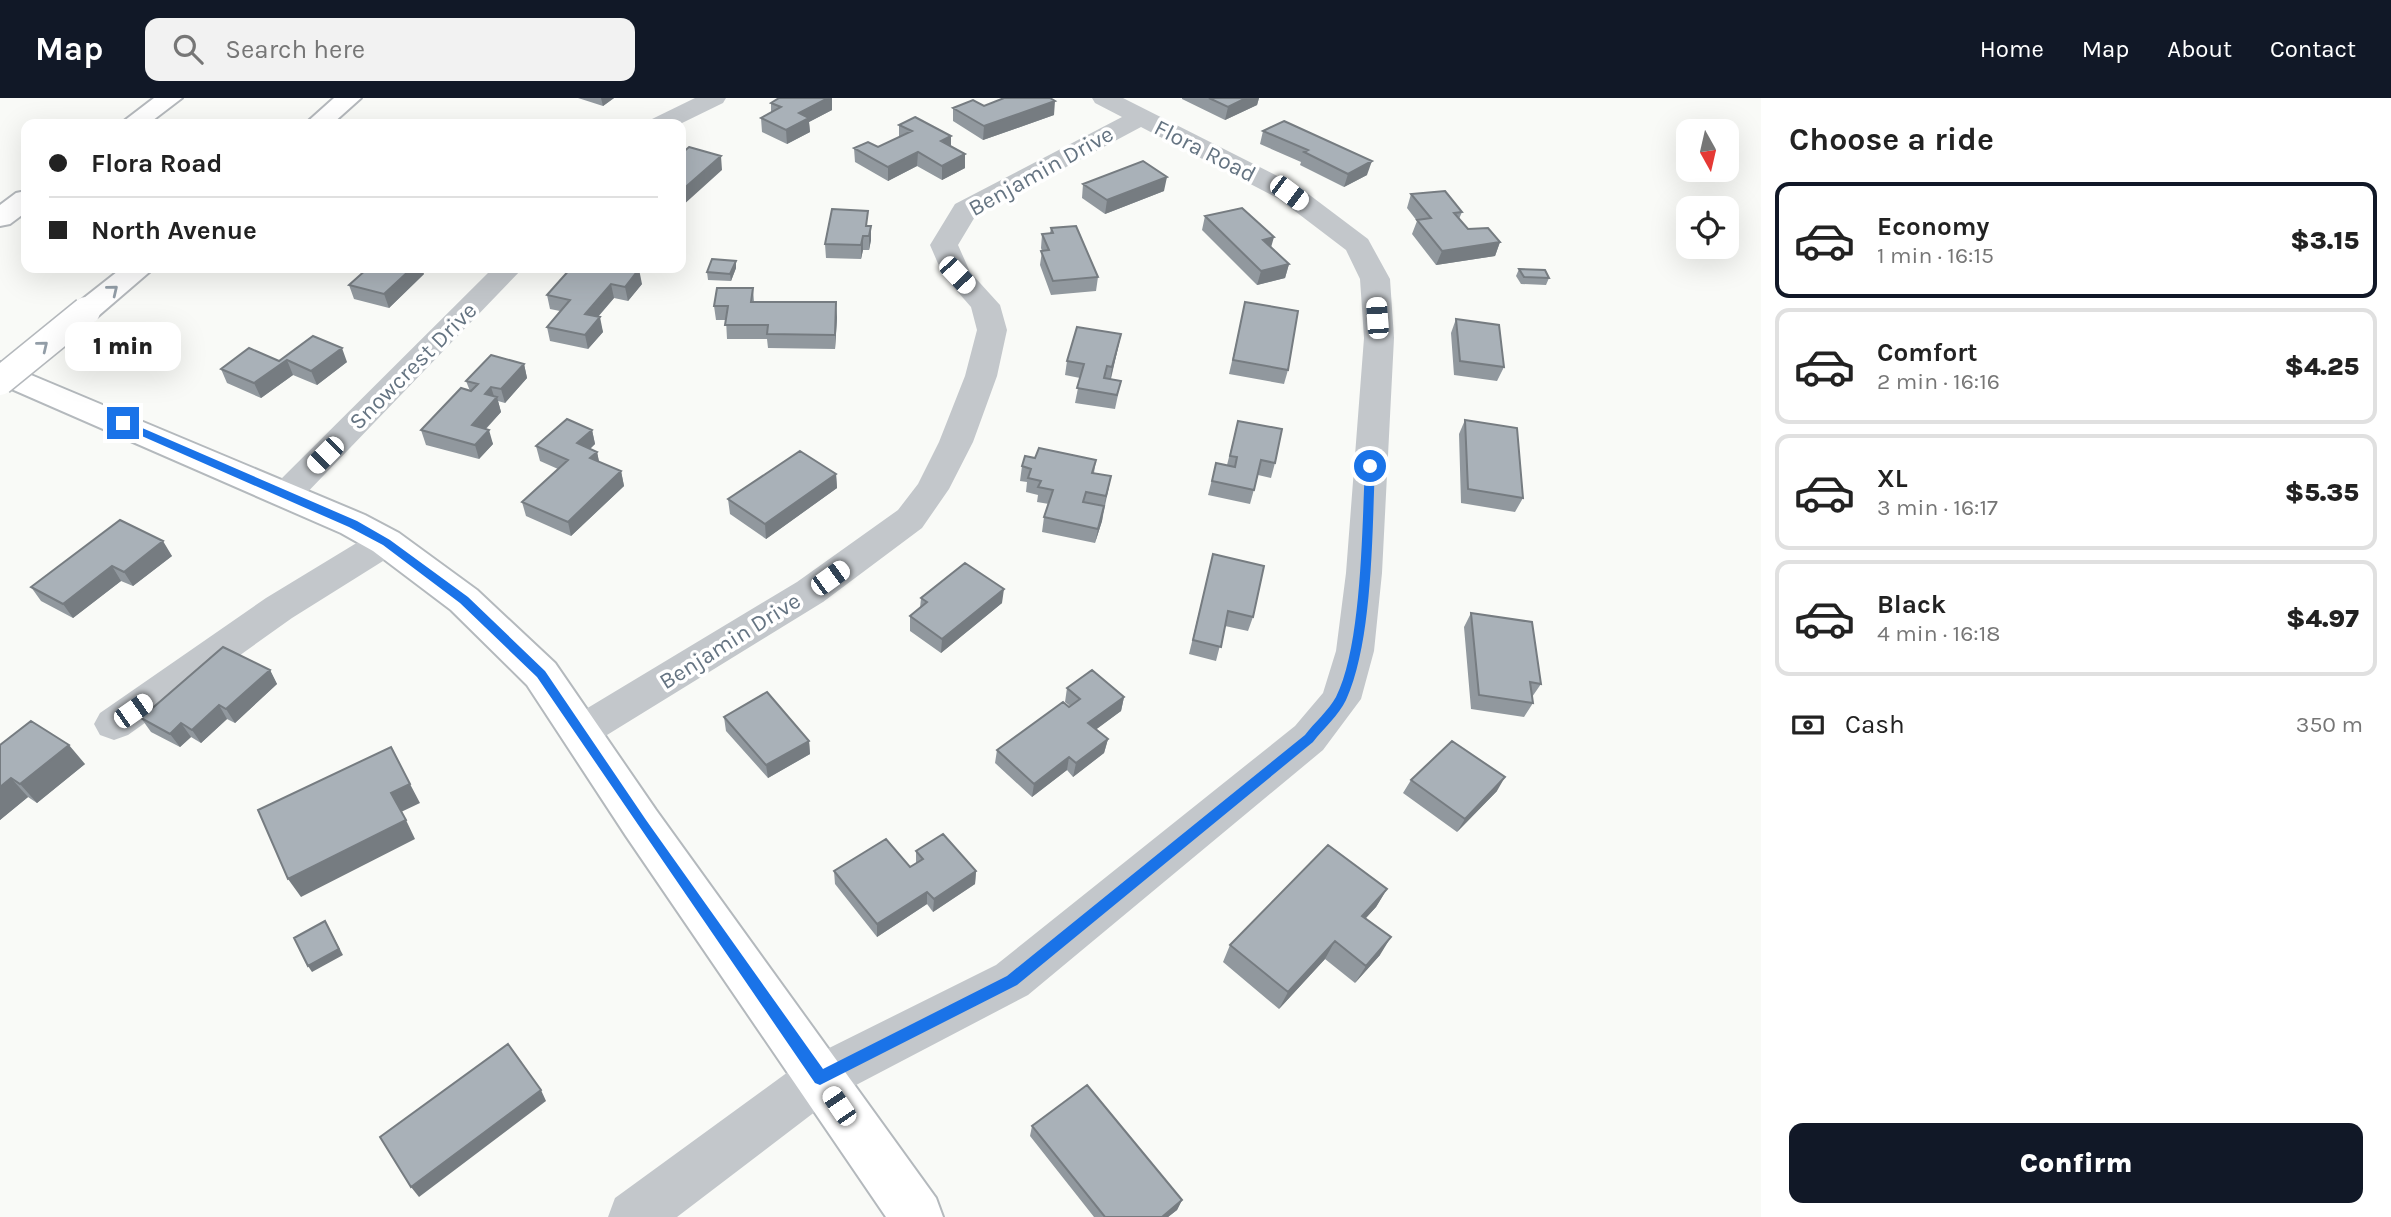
<!DOCTYPE html>
<meta charset="utf-8">
<style>
:root{--surface:#fff;--page:#f2f2f2;--text:#222;--muted:#767676;--line:#e0e0e0;--accent:#111827}
body{margin:0;font-family:Karla,sans-serif;background:var(--page);color:var(--text);height:100vh;display:flex;flex-direction:column;font-size:26px;white-space:nowrap}
*{box-sizing:border-box;margin:0}
p{font-size:23px;color:var(--muted)}
.icon{flex:none;width:38px;height:38px;fill:none;stroke:currentColor;stroke-width:2;stroke-linecap:round;stroke-linejoin:round}
.map{position:relative;flex:1;overflow:hidden}
.panel{display:flex;flex-direction:column;background:var(--surface);width:630px}
.panel>*{flex:none}
.banner{position:absolute;left:21px;top:21px;width:665px;height:154px;border-radius:14px;box-shadow:0 7px 28px #0002;display:grid;align-content:center;height:154px;padding:0 28px;background:var(--surface)}
.needle{width:46px;rotate:172deg}
.tools{position:absolute;left:1676px;top:21px;display:grid;gap:14px}
.tools a{display:grid;place-items:center;width:63px;height:63px;border-radius:14px;background:var(--surface);box-shadow:0 7px 28px #0002;font-size:35px}
.end{position:absolute;width:32px;height:32px;margin:-16px;border:9px solid #1a73e8;background:#fff;box-shadow:0 0 0 4px #fff}
.from{border-radius:50%}
.bubble{position:absolute;height:49px;border-radius:14px;background:var(--surface);box-shadow:0 7px 28px #0002;font-size:23px;font-weight:800;line-height:49px;text-align:center}
.car{position:absolute;width:21px;height:42px;margin:-21px -10px;border-radius:9px;box-shadow:0 0 5px 2px #0007;background:linear-gradient(#fff 24%,#345 0 40%,#fff 0 76%,#345 0 86%,#fff 0)}
.banner b{display:flex;align-items:center;gap:24px;height:66px;font-size:26px}
.banner b+b{border-top:2px solid var(--line)}
.banner i{width:18px;height:18px;background:var(--text)}
ul{padding:0;list-style:none}
li{display:flex;align-items:center;gap:21px;height:116px;margin:0 14px 10px;padding:0 14px;border:4px solid var(--line);border-radius:14px}
li div{flex:1}
li b{display:block;font-size:26px}
li em{font-style:normal;font-weight:800}
li.selected{border-color:var(--accent)}
li>.icon{width:63px;height:63px;stroke-width:1.5}
h2{padding:0 28px;font-size:32px;line-height:84px}
.pay{display:flex;align-items:center;gap:18px;height:77px;padding:0 28px;font-size:26px}
.pay p{margin-inline-start:auto}
.primary-button{display:flex;gap:14px;margin-top:auto;padding:14px 28px}
.primary-button a{flex:1;height:80px;border-radius:14px;background:var(--accent);color:#fff;font-size:28px;font-weight:800;line-height:80px;text-align:center}
header{display:flex;align-items:center;gap:42px;box-sizing:border-box;height:98px;padding:0 35px;background:var(--accent);color:#fff}
header strong{font-size:33px}
nav{display:flex;gap:38px;margin-inline-start:auto;font-size:24px}
.search{width:490px;height:63px;background:var(--page);display:flex;align-items:center;gap:18px;box-sizing:border-box;padding:0 24px;border-radius:14px;color:var(--muted);font-size:26px}
main{display:flex;flex:1;min-height:0}
.map>svg:first-child{display:block}
.lines{fill:none;stroke-linecap:round;stroke-linejoin:round}
.major-casing{stroke:#b4b9bd;stroke-width:4}
.highway-casing{stroke:#b4b8bc;stroke-width:4}
.minor{fill:#c3c7cb;fill-rule:evenodd}
.major{fill:#fff;fill-rule:evenodd}
.highway{fill:#fff;fill-rule:evenodd}
.highway-bridge-casing{stroke:#b4b8bc;stroke-width:31;stroke-linecap:butt}
.highway-bridge{stroke:#fff;stroke-width:28}
.wall{fill:#91989e}
.shaded-wall{fill:#767c81}
.building{fill:#a9b1b8;stroke:#767c81;stroke-width:2}
.oneway{stroke:#939ea8}
.route{fill:#1a73e8}
.labels{text-anchor:middle;dominant-baseline:central;stroke-width:7;stroke-linejoin:round;paint-order:stroke}
.street-label{font-size:23px;fill:#657482;stroke:#fff}
</style>
<header>
<strong>Map</strong>
<div class="search"><svg class="icon" aria-label="search" viewBox="0 0 24 24"><circle cx="10" cy="10" r="6"/><path d="M15 15l6 6"/></svg>Search here</div>
<nav><a>Home</a><a>Map</a><a>About</a><a>Contact</a></nav>
</header>
<main>
<div class="map">
<svg width="1761" height="1119" viewBox="0 0 1761 1119">
<rect width="100%" height="100%" fill="#f9faf7"/>
<g class="lines">
<g class="major-casing">
<path id="major" d="M0,264L365,417L399,435L477,492L555,565L656,712L936,1100L943,1119H886L626,738L527,587L451,512L373,453L341,435L0,286Z"/>
</g>
<g class="highway-casing">
<path id="highway" d="M154,0H182L148,26H120Z
M334,0H361L332,26H305Z
M26,93V114L10,126L0,128V107L16,95Z
M122,170H154L97,219L86,222L75,219L71,213L75,207Z"/>
</g>
<path class="minor" d="M695,0H726L723,5L680,26H648L652,21Z
M1092,0H1123L1299,89L1368,141L1390,181L1394,240L1382,475L1374,553L1361,601L1323,652L1028,897L837,997L677,1119H608L615,1100L803,963L996,867L1295,628L1323,595L1336,553L1346,475L1364,240L1360,181L1346,152L1279,101L1141,29L976,117L958,147L970,174L1000,207L1007,232L997,278L973,344L949,391L922,430L823,504L594,645L580,650L566,645L560,634L566,623L797,484L898,412L918,386L939,344L965,278L977,232L971,209L943,177L930,147L955,106L1122,19L1095,5Z
M493,170H523L299,403L287,407L275,403L270,395L275,387Z
M386,431L399,435L404,444L399,453L292,520L128,637L114,642L100,637L94,626L100,615L266,500L373,435Z"/>
<use href="#major" class="major"/>
<use href="#highway" class="highway"/>
<g class="highway-bridge-casing">
<path id="highway-bridge" d="M0,283L86,213"/>
</g>
<use href="#highway-bridge" class="highway-bridge"/>
</g>
<path class="wall" d="M578,0H614L603,8Z
M779,0H832V12L809,24L810,34L787,46L762,34L761,20L771,15V5Z
M1182,0H1259L1257,7L1225,22L1182,1Z
M984,8L1054,17L983,42L953,23V10Z
M899,27L951,38V48L965,56V70L942,82L917,68L888,83L855,64L854,50L878,49L899,39Z
M1263,33L1367,77L1344,89L1300,67L1301,64L1260,46Z
M1083,86L1164,93L1105,116L1082,100Z
M1411,96L1462,114L1459,121L1468,131L1500,144L1495,158L1436,167L1412,136L1417,123L1407,110Z
M1205,118L1271,149L1289,166L1285,180L1257,187L1202,132Z
M868,128H871V142L869,152H863L861,161L826,160L825,146Z
M1051,130L1098,179L1096,193L1051,197L1040,167L1042,153L1041,150L1042,136L1050,135Z
M736,163V170L731,183L708,182L707,174Z
M571,170L642,186L628,203L614,200L598,219L603,234L588,251L550,243L547,229L560,213L550,211L547,197Z
M1519,171L1549,180L1546,187L1521,186L1516,178Z
M424,176L389,210L354,201L349,187Z
M753,190L754,204L837,219L835,251L768,250L767,241H727L726,222H716L714,208Z
M1242,219L1288,272L1284,286L1229,276Z
M1456,221L1504,269L1497,283L1454,277L1451,235Z
M1121,236L1111,281L1118,297L1115,311L1075,305L1080,280L1065,277L1067,263Z
M279,263L347,264L317,287L293,277L261,300L227,285L221,271Z
M524,266L527,280L505,305L498,303L501,314L486,331L493,346L479,361L426,347L421,332L470,293L466,283Z
M1465,322L1523,400L1515,414L1461,405L1459,336Z
M1238,323L1275,365L1271,380L1258,377L1250,406L1208,397L1216,365L1227,367Z
M592,332L595,346L590,351L597,354L599,364L621,373L624,388L571,438L526,418L522,404L558,371L540,363L536,348Z
M1035,360L1096,362L1094,375L1111,378L1102,423L1095,445L1042,434L1044,419L1049,406L1037,404L1038,397L1026,394L1027,384L1020,383L1022,368Z
M836,376L837,390L766,441L730,416L728,401Z
M120,422L172,458L133,488L121,483L73,520L41,503L31,489Z
M1213,456L1253,519L1248,533L1225,528L1216,563L1189,556Z
M921,500L1002,505L941,555L910,533V518L920,510Z
M1471,515L1541,586L1532,599L1533,605L1524,619L1471,611L1464,529Z
M270,572L277,586L235,625L227,621L201,645L191,639L180,649L151,634L141,620Z
M1067,590L1124,599L1121,613L1096,631L1108,641L1104,655L1073,679L1067,672L1032,699L995,665L997,652L1070,608L1065,604Z
M724,619L809,643L810,656L768,680L726,633Z
M0,647L85,666L37,705L28,699L0,722Z
M1411,682L1497,693L1457,734L1403,695Z
M916,753L976,773L975,786L933,814L927,806L877,839L835,786L834,773L910,769L916,766Z
M1387,791L1376,809L1366,820L1380,857L1355,885L1325,861L1279,911L1223,864L1230,847Z
M1032,1028L1182,1102L1177,1112L1168,1119H1094L1030,1038Z"/>
<path class="shaded-wall" d="M601,0H614L603,8Z
M828,0H832V12L809,24L810,34L787,46L786,32L799,15Z
M1246,0H1259L1257,7L1225,22L1228,9Z
M1055,3L1054,17L983,42L984,28Z
M951,38V51L941,43Z
M918,54L917,68L888,83V69Z
M965,56V70L942,82V68Z
M721,58L722,72L681,109V93Z
M1372,63L1367,77L1344,89L1348,76Z
M1167,79L1164,93L1105,116L1107,102Z
M871,128V142L869,152V138Z
M863,138V152L861,161V147Z
M1274,139L1270,153L1263,142Z
M1500,144L1495,158L1436,167L1442,153Z
M736,163V170L731,183L730,176Z
M1289,166L1285,180L1257,187L1261,173Z
M412,170H422L424,176L389,210L384,196Z
M639,171L642,186L628,203L625,189Z
M611,186L614,200L588,230L585,216Z
M836,204L837,219L835,251V237Z
M600,219L603,234L588,251L585,237Z
M1121,236L1118,250L1110,283L1112,269Z
M342,250L347,264L317,287L311,273Z
M287,262L293,277L261,300L254,285Z
M524,266L527,280L505,305L501,291Z
M491,289L495,301L497,299L501,314L476,341L472,327L485,296Z
M489,332L493,346L479,361L475,347Z
M592,332L595,346L580,360L577,345Z
M597,354L600,368L590,360Z
M621,373L624,388L571,438L568,424Z
M836,376L837,390L766,441L765,426Z
M1111,378L1108,393L1103,412L1106,398Z
M1104,408L1102,423L1095,445L1098,431Z
M163,443L172,458L133,488L124,474Z
M112,468L121,483L73,520L63,506Z
M1004,491L1002,505L941,555L942,541Z
M270,572L277,586L235,625L226,611Z
M1124,599L1121,613L1086,639L1088,625Z
M219,607L227,621L201,645L192,632Z
M181,625L191,639L180,649L170,636Z
M1108,641L1104,655L1073,679L1076,665Z
M809,643L810,656L768,680L766,667Z
M69,647L85,666L37,705L20,686Z
M1069,659L1067,672L1032,699L1034,686Z
M1505,679L1497,693L1457,734L1465,721Z
M11,680L28,699L0,722V689Z
M410,686L420,705L401,714L391,695Z
M406,722L415,741L301,799L288,781Z
M976,773L975,786L933,814L934,801Z
M1387,791L1376,809L1352,835L1362,818Z
M927,794V806L877,839V826Z
M325,823L343,857L312,874L308,868Z
M1391,839L1380,857L1355,885L1366,868Z
M1335,843L1325,861L1279,911L1288,894Z
M541,992L546,1003L419,1099L411,1089Z
M1182,1102L1177,1112L1168,1119H1162Z"/>
<path class="building" d="M779,0H828L799,15L809,20L786,32L761,20L781,9L771,5Z
M1004,0H1050L1055,3L984,28L953,10L973,2L984,8Z
M1209,0H1246L1228,9Z
M915,19L951,38L941,43L965,56L942,68L918,54L888,69L854,50L868,44L878,49L912,33L899,27Z
M1284,23L1372,63L1348,76L1304,54L1308,52L1263,33Z
M689,49L721,58L681,93V56Z
M1143,63L1167,79L1107,102L1083,86Z
M1445,93L1462,114L1454,115L1468,131L1488,130L1500,144L1442,153L1417,122L1431,120L1411,96Z
M1242,110L1274,139L1263,142L1289,166L1261,173L1205,118Z
M832,111L868,113L866,128H871L869,138H863L861,147L825,146Z
M1076,128L1098,179L1053,183L1041,153L1049,152L1042,136L1053,135L1051,130Z
M712,161L736,163L730,176L707,174Z
M368,170H412L384,196L349,187Z
M571,170H632L639,171L625,189L611,186L585,216L600,219L585,237L547,229L570,202L547,197Z
M1519,171L1545,172L1549,180L1524,179Z
M717,190H753L751,204H836L835,237L767,236L768,227H725L728,208H714Z
M1245,204L1298,213L1288,272L1233,262Z
M1456,221L1499,227L1504,269L1460,263Z
M1077,229L1121,236L1112,269L1107,268L1104,280L1121,283L1117,297L1077,290L1084,266L1067,263Z
M313,238L342,250L311,273L287,262L254,285L221,271L249,250L279,263Z
M491,257L524,266L501,291L491,289L485,296L497,299L472,327L489,332L475,347L421,332L461,290L471,293L478,286L466,283Z
M567,321L592,332L577,345L597,354L590,360L621,373L568,424L522,404L568,362L536,348Z
M1465,322L1517,330L1523,400L1468,391Z
M1238,323L1282,331L1275,365L1261,362L1254,392L1212,383L1216,365L1235,369L1237,359L1230,358Z
M1039,350L1096,362L1092,375L1111,378L1106,398L1086,394L1083,404L1104,408L1098,431L1044,419L1053,392L1038,389L1041,383L1028,380L1031,371L1022,368L1025,358L1035,360Z
M800,353L836,376L765,426L728,401Z
M120,422L163,443L124,474L112,468L63,506L31,489Z
M1213,456L1264,468L1253,519L1228,513L1221,549L1193,542Z
M965,465L1004,491L942,541L910,518L927,504L921,500Z
M1471,515L1532,524L1541,586L1530,584L1533,605L1479,597Z
M223,549L270,572L226,611L219,607L192,632L181,625L170,636L141,620Z
M1092,572L1124,599L1088,625L1108,641L1076,665L1069,659L1034,686L997,652L1063,604L1069,609L1080,601L1067,590Z
M767,594L809,643L766,667L724,619Z
M31,623L69,647L20,686L11,680L0,689V647Z
M1452,643L1505,679L1465,721L1411,682Z
M391,649L410,686L391,695L406,722L288,781L258,712Z
M943,736L976,773L934,801L927,794L877,826L834,773L886,741L910,769L923,761L916,753Z
M1328,747L1387,791L1362,818L1391,839L1366,868L1335,843L1288,894L1230,847Z
M325,823L339,851L308,868L294,840Z
M508,946L541,992L411,1089L380,1039Z
M1087,987L1182,1102L1162,1119H1105L1032,1028Z"/>
<defs><path id="oneway-chevron" d="M-2-3.5L2.5 0L-2 3.5" fill="none" stroke-width="1.6" stroke-linecap="round" stroke-linejoin="round" transform="scale(1.75)"/></defs>
<g class="oneway">
<use href="#oneway-chevron" transform="translate(113 192) rotate(-39)"/>
<use href="#oneway-chevron" transform="translate(43 248) rotate(-39)"/>
</g>
<path class="route" d="M119,323H126L357,423L390,442L468,499L545,573L646,722L823,971L1007,878L1305,637C1314,625 1329,612 1336,599C1362,548 1362,428 1365,368L1370,365L1375,368C1372,434 1373,543 1346,602C1339,617 1323,631 1313,644L1017,887L820,987L815,985L537,579L460,505L383,447L349,429L119,328Z"/>
<g class="labels">
<g class="street-label">
<text transform="translate(1205 53) rotate(27)">Flora Road</text>
<text transform="translate(1041 73) rotate(-29)">Benjamin Drive</text>
<text transform="translate(413 268) rotate(-45)">Snowcrest Drive</text>
<text transform="translate(730 543) rotate(-32)">Benjamin Drive</text>
</g>
</g>
</svg>
<div class="tools">
<a><svg class="needle" viewBox="-14 -14 28 28"><path d="M0-13l5 13h-10z" fill="#e53935"/><path d="M0 13l5-13h-10z" fill="#767676"/></svg></a>
<a><svg class="icon" aria-label="locate" viewBox="0 0 24 24"><circle cx="12" cy="12" r="6"/><path d="M12 2v4M12 18v4M2 12h4M18 12h4"/></svg></a>
</div>
<i class="end from" style="left:1370px;top:368px"></i>
<i class="end" style="left:123px;top:325px"></i>
<div class="bubble" style="left:65px;top:224px;width:116px">1 min</div>
<i class="car" style="left:1289px;top:95px;rotate:127deg"></i>
<i class="car" style="left:957px;top:177px;rotate:137deg"></i>
<i class="car" style="left:1377px;top:220px;rotate:356deg"></i>
<i class="car" style="left:325px;top:357px;rotate:225deg"></i>
<i class="car" style="left:830px;top:480px;rotate:54deg"></i>
<i class="car" style="left:133px;top:613px;rotate:55deg"></i>
<i class="car" style="left:839px;top:1008px;rotate:326deg"></i>
<div class="banner">
<b><i class="from"></i>Flora Road</b>
<b><i></i>North Avenue</b>
</div>
</div>
<section class="panel">
<h2>Choose a ride</h2>
<ul>
<li class="selected"><svg class="icon" aria-label="car" viewBox="0 0 24 24"><path d="M5 17H2v-5l4-1 3-4h7l3 4 3 1v5h-3M9 17h6M6 11h13"/><circle cx="7" cy="17" r="2"/><circle cx="17" cy="17" r="2"/></svg><div><b>Economy</b><p>1 min · 16:15</p></div><em>$3.15</em></li>
<li><svg class="icon" aria-label="car" viewBox="0 0 24 24"><path d="M5 17H2v-5l4-1 3-4h7l3 4 3 1v5h-3M9 17h6M6 11h13"/><circle cx="7" cy="17" r="2"/><circle cx="17" cy="17" r="2"/></svg><div><b>Comfort</b><p>2 min · 16:16</p></div><em>$4.25</em></li>
<li><svg class="icon" aria-label="car" viewBox="0 0 24 24"><path d="M5 17H2v-5l4-1 3-4h7l3 4 3 1v5h-3M9 17h6M6 11h13"/><circle cx="7" cy="17" r="2"/><circle cx="17" cy="17" r="2"/></svg><div><b>XL</b><p>3 min · 16:17</p></div><em>$5.35</em></li>
<li><svg class="icon" aria-label="car" viewBox="0 0 24 24"><path d="M5 17H2v-5l4-1 3-4h7l3 4 3 1v5h-3M9 17h6M6 11h13"/><circle cx="7" cy="17" r="2"/><circle cx="17" cy="17" r="2"/></svg><div><b>Black</b><p>4 min · 16:18</p></div><em>$4.97</em></li>
</ul>
<div class="pay"><svg class="icon" aria-label="cash" viewBox="0 0 24 24"><path d="M3 7h18v10H3z"/><circle cx="12" cy="12" r="2"/></svg>Cash<p>350 m</p></div>
<div class="primary-button"><a>Confirm</a></div>
</section>
</main>
